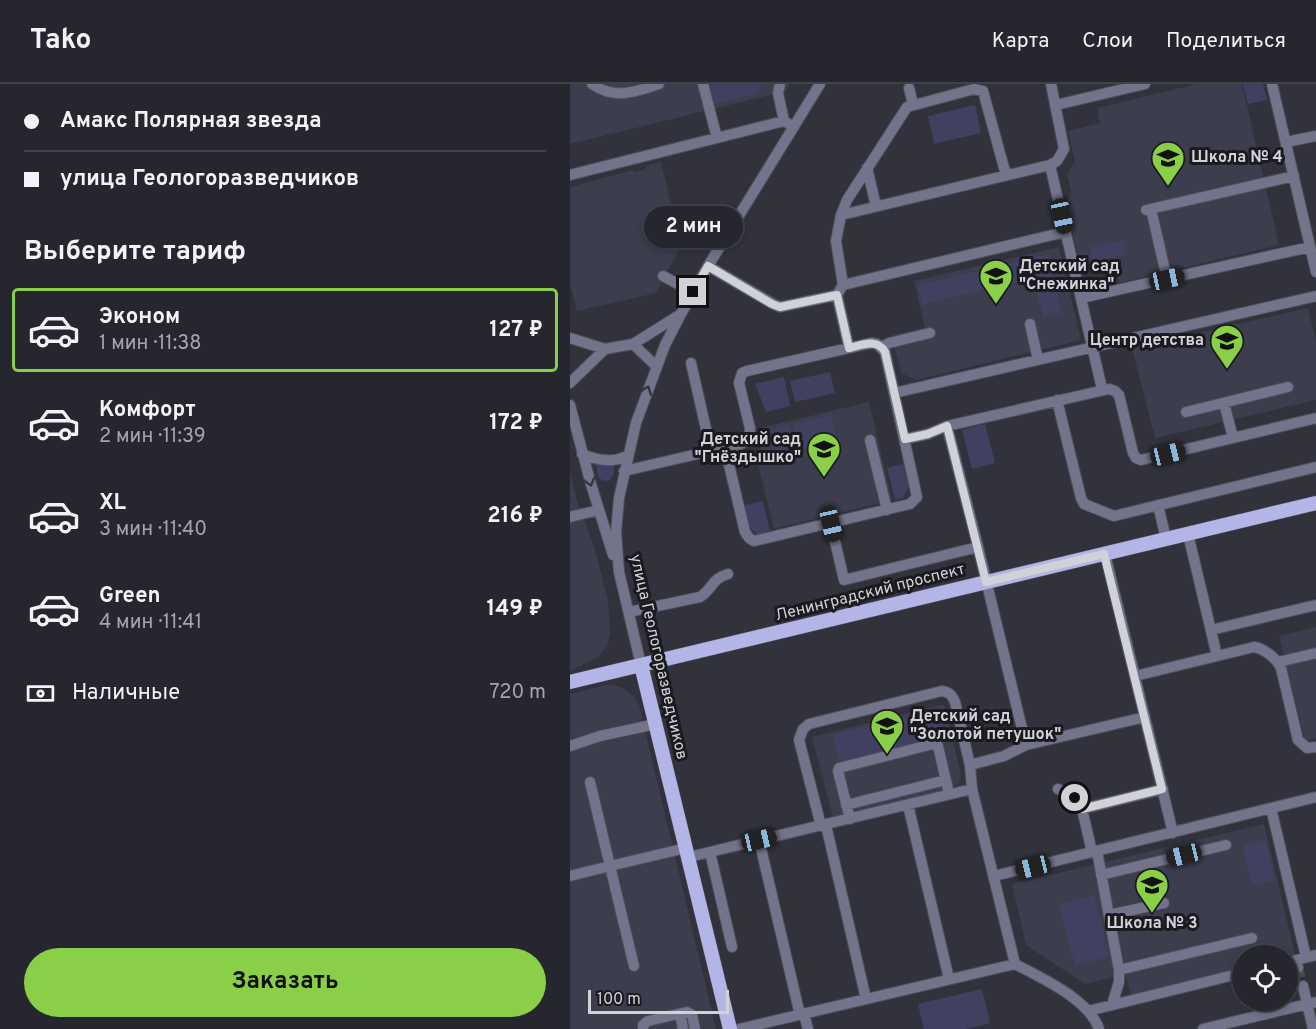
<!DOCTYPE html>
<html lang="ru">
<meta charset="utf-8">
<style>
:root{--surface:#26262e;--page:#2e2e36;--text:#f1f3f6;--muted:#a4a5aa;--line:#42434a;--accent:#89cf48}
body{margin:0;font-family:Overpass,sans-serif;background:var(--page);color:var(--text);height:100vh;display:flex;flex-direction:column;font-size:22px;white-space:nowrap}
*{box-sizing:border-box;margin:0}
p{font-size:20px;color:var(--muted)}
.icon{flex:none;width:33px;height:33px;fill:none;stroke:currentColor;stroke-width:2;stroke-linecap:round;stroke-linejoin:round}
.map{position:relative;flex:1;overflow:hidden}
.drawer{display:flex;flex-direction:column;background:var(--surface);width:570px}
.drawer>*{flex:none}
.guide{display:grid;align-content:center;height:132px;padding:0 24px;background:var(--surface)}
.buttons{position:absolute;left:662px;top:861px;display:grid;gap:12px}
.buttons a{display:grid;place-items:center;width:66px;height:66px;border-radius:50%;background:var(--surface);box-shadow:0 3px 9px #0003,0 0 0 2px var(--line);font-size:30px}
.scale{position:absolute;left:18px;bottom:15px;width:141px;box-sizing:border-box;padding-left:6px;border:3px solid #d1d1d8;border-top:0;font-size:16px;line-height:21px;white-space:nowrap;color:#d1d1d8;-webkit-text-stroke:4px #1a1a1f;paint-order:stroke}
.end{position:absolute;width:27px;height:27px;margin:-14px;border:8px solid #d1d1d8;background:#111;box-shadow:0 0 0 3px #111}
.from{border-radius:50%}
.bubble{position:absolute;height:42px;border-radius:21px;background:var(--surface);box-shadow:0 3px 9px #0003,0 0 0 2px var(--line);font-size:20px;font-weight:700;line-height:42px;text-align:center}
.car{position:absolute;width:18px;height:36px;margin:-18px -9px;border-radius:8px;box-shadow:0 0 4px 2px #0007;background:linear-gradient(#222 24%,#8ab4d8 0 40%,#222 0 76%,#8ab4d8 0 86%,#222 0)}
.guide b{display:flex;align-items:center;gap:21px;height:57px;font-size:22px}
.guide b+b{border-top:2px solid var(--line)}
.guide i{width:15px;height:15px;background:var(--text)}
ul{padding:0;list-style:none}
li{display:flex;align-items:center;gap:18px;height:84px;margin:0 12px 9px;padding:0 12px;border:3px solid transparent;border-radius:6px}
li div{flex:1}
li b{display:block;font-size:22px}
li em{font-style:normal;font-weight:700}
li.on{border-color:var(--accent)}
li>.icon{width:54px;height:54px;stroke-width:1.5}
h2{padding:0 24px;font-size:27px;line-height:72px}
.pay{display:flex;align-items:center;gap:15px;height:66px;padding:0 24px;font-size:22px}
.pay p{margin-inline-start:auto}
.cta{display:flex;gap:12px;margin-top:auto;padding:12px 24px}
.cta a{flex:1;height:69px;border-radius:36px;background:var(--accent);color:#111;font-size:24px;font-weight:700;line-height:69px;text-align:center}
header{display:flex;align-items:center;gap:36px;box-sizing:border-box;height:84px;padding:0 30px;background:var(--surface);border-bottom:2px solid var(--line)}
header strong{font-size:28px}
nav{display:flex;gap:33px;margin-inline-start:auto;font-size:21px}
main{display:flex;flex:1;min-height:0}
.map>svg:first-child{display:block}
.built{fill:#3c3d4d}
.green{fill:#404160}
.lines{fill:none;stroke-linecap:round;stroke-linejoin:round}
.minor-tunnel{stroke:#4a4a54;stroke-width:10;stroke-dasharray:10 5;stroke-linecap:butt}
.minor-casing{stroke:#4f4f59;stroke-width:12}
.major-casing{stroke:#4f4f59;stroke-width:15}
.minor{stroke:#73748c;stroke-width:10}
.major{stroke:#b2b5e6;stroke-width:14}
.oneway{stroke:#353540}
.route{stroke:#d1d1d8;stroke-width:8}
.labels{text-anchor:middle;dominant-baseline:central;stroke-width:6;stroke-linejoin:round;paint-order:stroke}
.poi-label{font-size:16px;font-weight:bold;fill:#d1d1d8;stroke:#1a1a1f;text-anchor:start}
.street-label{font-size:16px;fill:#d1d1d8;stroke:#1a1a1f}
</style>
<header>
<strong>Tako</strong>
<nav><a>Карта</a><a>Слои</a><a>Поделиться</a></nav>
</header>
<main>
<section class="drawer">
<div class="guide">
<b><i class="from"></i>Амакс Полярная звезда</b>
<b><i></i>улица Геологоразведчиков</b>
</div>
<h2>Выберите тариф</h2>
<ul>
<li class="on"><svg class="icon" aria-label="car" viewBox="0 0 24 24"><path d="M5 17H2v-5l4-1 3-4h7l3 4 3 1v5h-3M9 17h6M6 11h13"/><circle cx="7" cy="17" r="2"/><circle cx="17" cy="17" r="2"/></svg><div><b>Эконом</b><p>1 мин · 11:38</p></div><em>127 ₽</em></li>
<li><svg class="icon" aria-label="car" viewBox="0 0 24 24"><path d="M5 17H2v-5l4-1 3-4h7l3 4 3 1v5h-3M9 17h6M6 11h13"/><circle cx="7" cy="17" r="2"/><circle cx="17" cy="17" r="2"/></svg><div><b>Комфорт</b><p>2 мин · 11:39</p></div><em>172 ₽</em></li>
<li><svg class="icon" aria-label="car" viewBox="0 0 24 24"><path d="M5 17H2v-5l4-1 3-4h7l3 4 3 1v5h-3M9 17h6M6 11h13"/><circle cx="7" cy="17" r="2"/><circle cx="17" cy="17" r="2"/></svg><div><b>XL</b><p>3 мин · 11:40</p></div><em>216 ₽</em></li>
<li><svg class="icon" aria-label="car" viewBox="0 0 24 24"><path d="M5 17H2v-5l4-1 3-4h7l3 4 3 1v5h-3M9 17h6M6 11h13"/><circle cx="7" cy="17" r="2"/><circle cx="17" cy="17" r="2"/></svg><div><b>Green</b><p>4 мин · 11:41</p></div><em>149 ₽</em></li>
</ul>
<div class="pay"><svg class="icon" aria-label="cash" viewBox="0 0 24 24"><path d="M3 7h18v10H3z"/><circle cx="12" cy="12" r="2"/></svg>Наличные<p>720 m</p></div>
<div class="cta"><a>Заказать</a></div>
</section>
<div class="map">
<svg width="746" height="945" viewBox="0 0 746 945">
<rect width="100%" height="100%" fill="#32323d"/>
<path class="built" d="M0,0H220L216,7L0,60Z
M627,0H672L709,161L549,199L544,181L512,189L496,120L501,108L497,90L505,77L498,47L530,39L527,24Z
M91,78L111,162L86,209L7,227L0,198V103L63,86L66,88L74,86L77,82Z
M489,163L511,256L346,296L331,289L322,252L355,244L344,197Z
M738,224L746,257V316L585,354L562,264Z
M299,318L322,416L204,445L186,372L193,359L190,344Z
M0,388L7,417L25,465L38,516L40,550L37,561L28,573L0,587Z
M746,543V654L735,657L709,552Z
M36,601H44L53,604L64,613L69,621L146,945H0V610Z
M374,620L391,690L389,699L375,707L263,735L242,653Z
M694,740L725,871L717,872H672V884L561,911L555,890L515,900L456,861L442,800Z"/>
<path class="green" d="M139,0H193L187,9L145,20Z
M673,0H693L697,16L678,20Z
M405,21L411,49L364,60L358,32Z
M553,156L556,170L523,178L520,163Z
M479,170L492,229L473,233L464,195L425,204L420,184Z
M414,186L418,205L352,221L347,201Z
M260,288L265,309L225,318L220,297Z
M214,293L220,322L196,328L185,300Z
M261,331L267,357L230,366L224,340Z
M415,340L425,379L402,385L392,346Z
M219,341L226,367L207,371L201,346Z
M26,379L44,380V390L40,396L35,397L28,394Z
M333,380L339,403L333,414L325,416L317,384Z
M193,417L200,448L188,451L177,441L172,422Z
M368,625L375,653L320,666L313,638Z
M308,640L315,668L270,679L263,651Z
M695,756L705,796L682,802L672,761Z
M524,811L540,873L505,881L489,820Z
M412,905L420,939L396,945H354L348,920Z"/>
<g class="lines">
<path class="minor-tunnel" d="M728,884L733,902"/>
<g class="minor-casing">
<path id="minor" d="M22,0C44,16 66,8 89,0
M133,0L147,54
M210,0L208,9L214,37
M481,0L494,65L487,77L480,81L532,305
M702,0L746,188
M339,4L343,20
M486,21L575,0
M716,58L746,52
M297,84L306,122
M0,91L214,37L224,43
M581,125L597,195
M576,126L724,92
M271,131L480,81
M138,182L203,220L210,223L267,211
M93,192L123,208
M273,201L495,148
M511,214L740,163
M460,240L468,276
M0,254L35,265L63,260L111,230
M63,260L86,282
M312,263L319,259L360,249
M279,264L267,211L273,201L266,157L271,131L277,116L337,23L404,5L413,7L436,91
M121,279L141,367
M0,299L35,265
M324,309L746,212
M487,316L511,414L514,420L544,432L746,383
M654,319L663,354
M0,321L20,397L43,471
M616,328L718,303
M377,342L408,463
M335,355L358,350L377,342L539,305L545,307L549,311L563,369L566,374L571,376L746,334
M300,356L317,426
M12,370C26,376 43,379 57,372
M54,387L171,360C178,356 180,352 180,344L169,299L172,289L177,287L301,259L307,260L315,268L347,413L340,420L184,457L179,454L175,448L155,364
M588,421L596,455
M0,433L29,426
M618,450L647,572
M535,470L603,749
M59,528L130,513C143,505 141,495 158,490
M641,546L746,521
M708,578L746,569
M71,581L49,488L46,449L49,414L66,339L95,261L111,230L138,182L250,0
M565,592L684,563C695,565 706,574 711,584L728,656L737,664L746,663
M456,661L575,633
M0,662L30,652L86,640
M20,698L40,782L116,764
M402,705L445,880
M488,705L505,714L512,725
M276,721L376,696
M338,721L379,895
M701,724L736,873
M280,735L268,687L269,684L363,660L368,662L379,710
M256,741L296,915
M251,742L229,656L233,645L239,640L372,607C379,608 382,611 385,618L400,681
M189,756L230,931
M527,767L549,886V898L542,921
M140,768L162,863
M522,768L512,725L593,705
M119,773L402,705L400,681L434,672L456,661L408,463L274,496L261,440
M531,791L656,761
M0,792L40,782L64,882
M424,792L746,713
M539,831L594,819
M728,884L726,876L746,871
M549,886L682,854
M733,902L743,945
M518,927L672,889
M110,930L113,945
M234,930L238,945
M73,945V941L78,937L117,928L122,931L125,945
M169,945L445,880C471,894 519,915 529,945
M633,945L746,918"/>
</g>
<g class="major-casing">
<path id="major" d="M71,581L160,945
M0,598L746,419"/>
</g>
<use href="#minor" class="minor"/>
<use href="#major" class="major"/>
</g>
<defs><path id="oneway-chevron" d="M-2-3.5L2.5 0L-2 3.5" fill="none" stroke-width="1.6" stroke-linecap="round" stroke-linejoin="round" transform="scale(1.5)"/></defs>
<g class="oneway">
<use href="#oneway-chevron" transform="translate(77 306) rotate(-69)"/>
<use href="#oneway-chevron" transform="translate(20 398) rotate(74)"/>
</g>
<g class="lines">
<path class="route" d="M123,208L138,182L202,220L210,223L267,211L279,264C292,261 307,254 315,268L335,355L358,350L377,342L416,498L534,470L592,705L512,725L505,714"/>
</g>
<defs>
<g id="school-pin" transform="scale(1.725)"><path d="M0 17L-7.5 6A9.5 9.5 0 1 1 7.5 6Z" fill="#89cf48" stroke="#1a1a1f"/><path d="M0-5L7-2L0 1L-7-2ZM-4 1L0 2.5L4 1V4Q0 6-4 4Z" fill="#111"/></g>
</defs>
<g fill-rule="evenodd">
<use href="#school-pin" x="598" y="74"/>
<use href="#school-pin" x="426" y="192"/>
<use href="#school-pin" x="657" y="257"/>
<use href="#school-pin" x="254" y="365"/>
<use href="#school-pin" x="317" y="642"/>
<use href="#school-pin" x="582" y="801"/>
</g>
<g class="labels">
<g class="poi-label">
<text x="621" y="74">Школа № 4</text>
<text x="449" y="183">Детский сад<tspan x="449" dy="18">"Снежинка"</tspan></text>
<text x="634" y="257" text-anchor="end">Центр детства</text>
<text x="231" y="356" text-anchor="end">Детский сад<tspan x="231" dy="18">"Гнёздышко"</tspan></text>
<text x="340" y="633">Детский сад<tspan x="340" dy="18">"Золотой петушок"</tspan></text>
<text x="582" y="840" text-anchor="middle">Школа № 3</text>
</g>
<g class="street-label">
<text transform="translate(300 509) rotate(-14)">Ленинградский проспект</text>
<text transform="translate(88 573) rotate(77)">улица Геологоразведчиков</text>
</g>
</g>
</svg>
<div class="buttons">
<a><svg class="icon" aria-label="locate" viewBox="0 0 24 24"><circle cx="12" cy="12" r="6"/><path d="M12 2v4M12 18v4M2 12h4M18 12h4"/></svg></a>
</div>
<div class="scale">100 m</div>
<i class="end from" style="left:505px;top:714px"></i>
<i class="end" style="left:123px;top:208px"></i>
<div class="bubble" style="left:74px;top:122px;width:99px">2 мин</div>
<i class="car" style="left:492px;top:132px;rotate:168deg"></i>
<i class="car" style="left:597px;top:195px;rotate:78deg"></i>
<i class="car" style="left:598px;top:370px;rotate:76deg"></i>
<i class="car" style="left:261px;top:440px;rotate:167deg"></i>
<i class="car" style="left:189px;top:756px;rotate:77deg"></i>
<i class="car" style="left:614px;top:771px;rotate:256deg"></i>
<i class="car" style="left:463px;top:783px;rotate:256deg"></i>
</div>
</main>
